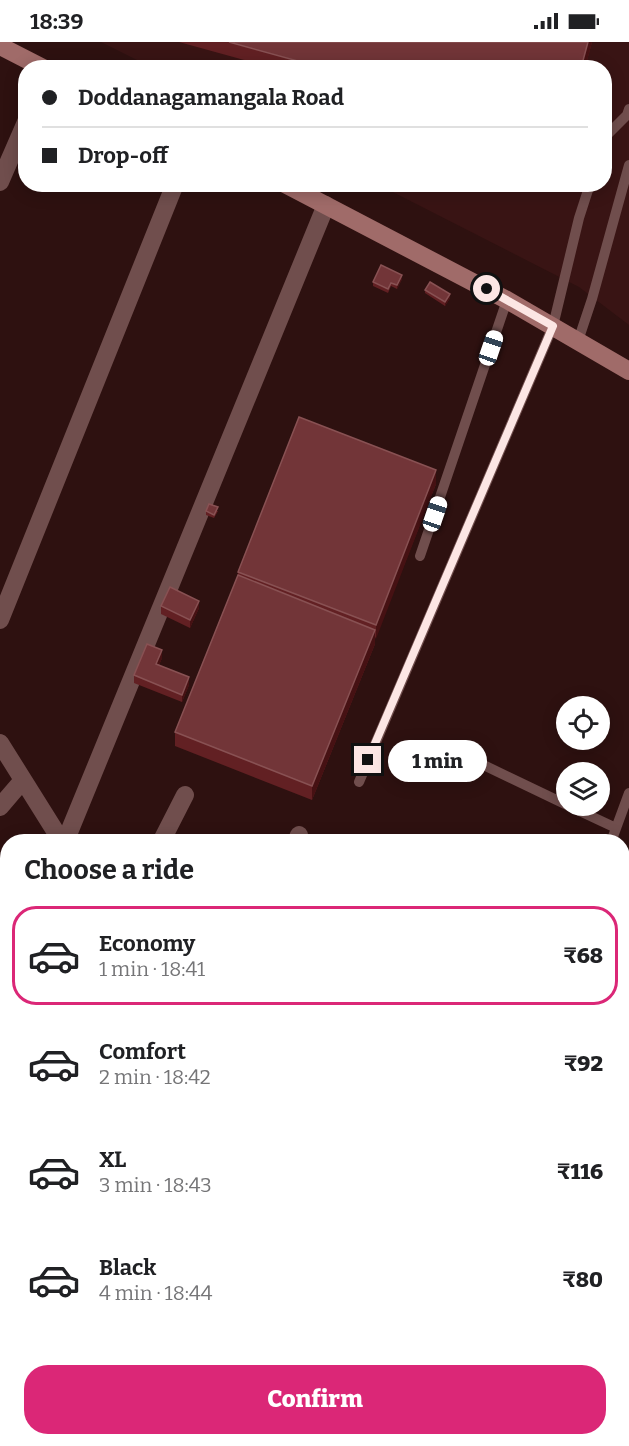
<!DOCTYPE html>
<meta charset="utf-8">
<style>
:root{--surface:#fff;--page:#f2f2f2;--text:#202124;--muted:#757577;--line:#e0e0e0;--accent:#db2777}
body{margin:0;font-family:Bitter,serif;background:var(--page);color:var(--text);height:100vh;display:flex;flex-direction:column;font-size:22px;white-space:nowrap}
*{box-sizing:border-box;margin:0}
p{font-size:20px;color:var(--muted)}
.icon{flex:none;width:33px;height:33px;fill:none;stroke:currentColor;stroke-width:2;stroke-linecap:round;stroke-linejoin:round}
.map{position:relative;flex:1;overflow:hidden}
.details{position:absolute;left:0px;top:792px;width:630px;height:612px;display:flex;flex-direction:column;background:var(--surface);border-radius:24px 24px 0 0;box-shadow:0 3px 15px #0003}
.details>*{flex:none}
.banner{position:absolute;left:18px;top:18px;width:594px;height:132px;border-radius:24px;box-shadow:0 3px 15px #0003;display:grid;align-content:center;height:132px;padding:0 24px;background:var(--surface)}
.fabs{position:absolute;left:556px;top:654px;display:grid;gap:12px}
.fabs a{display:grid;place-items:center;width:54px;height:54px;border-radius:50%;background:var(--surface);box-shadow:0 3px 15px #0003;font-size:30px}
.end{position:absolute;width:27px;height:27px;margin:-14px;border:8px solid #fce6e4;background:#111;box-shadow:0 0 0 3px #111}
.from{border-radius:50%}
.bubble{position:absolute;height:42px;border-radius:21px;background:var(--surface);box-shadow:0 3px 15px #0003;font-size:20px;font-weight:800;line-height:42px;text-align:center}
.car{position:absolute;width:18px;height:36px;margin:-18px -9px;border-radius:8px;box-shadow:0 0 4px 2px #0007;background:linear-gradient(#fff 24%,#345 0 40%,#fff 0 76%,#345 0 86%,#fff 0)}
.banner b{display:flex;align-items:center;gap:21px;height:57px;font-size:22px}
.banner b+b{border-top:2px solid var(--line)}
.banner i{width:15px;height:15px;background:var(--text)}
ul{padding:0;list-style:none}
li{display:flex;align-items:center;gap:18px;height:99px;margin:0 12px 9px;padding:0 12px;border:3px solid transparent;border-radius:24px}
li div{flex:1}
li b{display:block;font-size:22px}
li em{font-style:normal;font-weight:800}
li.on{border-color:var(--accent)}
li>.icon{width:54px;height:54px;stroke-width:1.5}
h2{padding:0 24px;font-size:27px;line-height:72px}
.cta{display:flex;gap:12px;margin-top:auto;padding:12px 24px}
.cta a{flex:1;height:69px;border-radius:24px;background:var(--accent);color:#fff;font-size:24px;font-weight:800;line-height:69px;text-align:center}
.status{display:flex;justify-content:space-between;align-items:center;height:42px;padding:0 30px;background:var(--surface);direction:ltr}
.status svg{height:16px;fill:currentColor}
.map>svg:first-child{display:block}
.built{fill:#391414}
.green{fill:#4b2121}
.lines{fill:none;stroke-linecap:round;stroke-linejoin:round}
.stream{stroke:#183a39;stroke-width:6}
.lane{stroke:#704e4d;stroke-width:10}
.street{stroke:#704e4d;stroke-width:18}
.secondary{stroke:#a06b69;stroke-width:18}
.wall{fill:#622023}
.shaded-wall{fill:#461113}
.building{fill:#723538;stroke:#885153;stroke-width:1.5}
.route{stroke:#fce6e4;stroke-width:8}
</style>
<div class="status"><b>18:39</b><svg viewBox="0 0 49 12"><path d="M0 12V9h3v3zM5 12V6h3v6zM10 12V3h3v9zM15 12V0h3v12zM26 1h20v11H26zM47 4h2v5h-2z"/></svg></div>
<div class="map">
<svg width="629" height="1404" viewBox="0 0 629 1404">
<rect width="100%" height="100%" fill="#2e1110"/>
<path class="built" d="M101,0H629V283L579,245L379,143L604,142V26L151,25Z"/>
<path class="green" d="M0,972L8,980V1202L0,1215Z"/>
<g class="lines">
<path class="stream" d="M0,1136L8,1140"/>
<path class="lane" d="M604,96L627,73L629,67
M578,299L592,257L629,123
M420,514L507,258
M471,717L567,763
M359,740L553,284L579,176L590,142
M569,764L616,786
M611,800L629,751
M622,1035L629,1021"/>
<path class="street" d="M0,140L26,80
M0,578L175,142
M0,701L62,800
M0,765L23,738
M65,800L326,163
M161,800L185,753
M296,800L299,793
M0,932L8,923
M0,1296L8,1282
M15,1396L28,1404
M57,1404L61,1396
M321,1404L324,1396
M377,1404L379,1397"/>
<path class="secondary" d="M0,4L43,26
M285,142L507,258L629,329"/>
</g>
<path class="wall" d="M179,0H592L585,26H273Z
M402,237L397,247L391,244L388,251L373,244V240Z
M425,248L450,256L445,264L425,251Z
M436,442L375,597V602L312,758L175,704V690L238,534V530Z
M206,469H218L214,476L206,473Z
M161,564L199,566L190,586L161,572Z
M162,616L159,623L189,643L182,660L134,641V633Z"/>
<path class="shaded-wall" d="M588,0H592L585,26H581Z
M402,233V237L397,247V243Z
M450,252V256L445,264V260Z
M436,428V442L376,597V583Z
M199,559V566L190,586V578Z
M375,588V602L312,758V744Z
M162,608V616L156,630V622Z
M189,635V643L182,660V653Z"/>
<path class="building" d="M229,0H588L581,26H323Z
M381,223L402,233L397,243L391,241L388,247L373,240Z
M430,240L450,252L445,260L425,248Z
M299,375L436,428L376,583L238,530Z
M209,462L218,465L214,473L206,469Z
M238,533L375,588L312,744L175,690Z
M170,545L199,559L190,578L161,564Z
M147,602L162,608L156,622L189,635L182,653L134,633Z"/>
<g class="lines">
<path class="route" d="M368,718L553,284L487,247"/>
</g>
</svg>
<div class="fabs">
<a><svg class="icon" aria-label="locate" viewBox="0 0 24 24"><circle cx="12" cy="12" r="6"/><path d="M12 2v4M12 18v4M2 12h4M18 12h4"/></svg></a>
<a><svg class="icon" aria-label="layers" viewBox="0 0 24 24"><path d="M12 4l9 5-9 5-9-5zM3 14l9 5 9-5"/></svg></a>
</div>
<i class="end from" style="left:487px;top:247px"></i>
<i class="end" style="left:368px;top:718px"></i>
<div class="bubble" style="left:388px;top:698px;width:99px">1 min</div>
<i class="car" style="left:491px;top:306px;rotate:19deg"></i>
<i class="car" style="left:435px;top:472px;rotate:19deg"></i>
<div class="banner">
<b><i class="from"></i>Doddanagamangala Road</b>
<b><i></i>Drop-off</b>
</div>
<section class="details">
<h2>Choose a ride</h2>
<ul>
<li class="on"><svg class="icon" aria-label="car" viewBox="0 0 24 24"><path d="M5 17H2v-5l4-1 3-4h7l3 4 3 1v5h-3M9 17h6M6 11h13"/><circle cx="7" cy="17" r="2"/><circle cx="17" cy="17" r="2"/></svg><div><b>Economy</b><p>1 min · 18:41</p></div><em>₹68</em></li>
<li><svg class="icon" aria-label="car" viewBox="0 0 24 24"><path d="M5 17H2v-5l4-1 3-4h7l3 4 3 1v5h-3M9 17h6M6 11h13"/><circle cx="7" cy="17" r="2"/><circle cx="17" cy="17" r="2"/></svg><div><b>Comfort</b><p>2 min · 18:42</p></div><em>₹92</em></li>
<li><svg class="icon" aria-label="car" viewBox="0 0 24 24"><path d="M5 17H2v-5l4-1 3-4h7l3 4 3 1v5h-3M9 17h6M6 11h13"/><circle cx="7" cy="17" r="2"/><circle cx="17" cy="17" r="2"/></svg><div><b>XL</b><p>3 min · 18:43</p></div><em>₹116</em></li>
<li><svg class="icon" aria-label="car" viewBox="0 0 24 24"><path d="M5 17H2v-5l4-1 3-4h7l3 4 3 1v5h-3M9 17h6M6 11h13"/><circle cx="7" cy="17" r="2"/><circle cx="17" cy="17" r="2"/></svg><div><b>Black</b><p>4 min · 18:44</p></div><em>₹80</em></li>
</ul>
<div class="cta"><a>Confirm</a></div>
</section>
</div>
